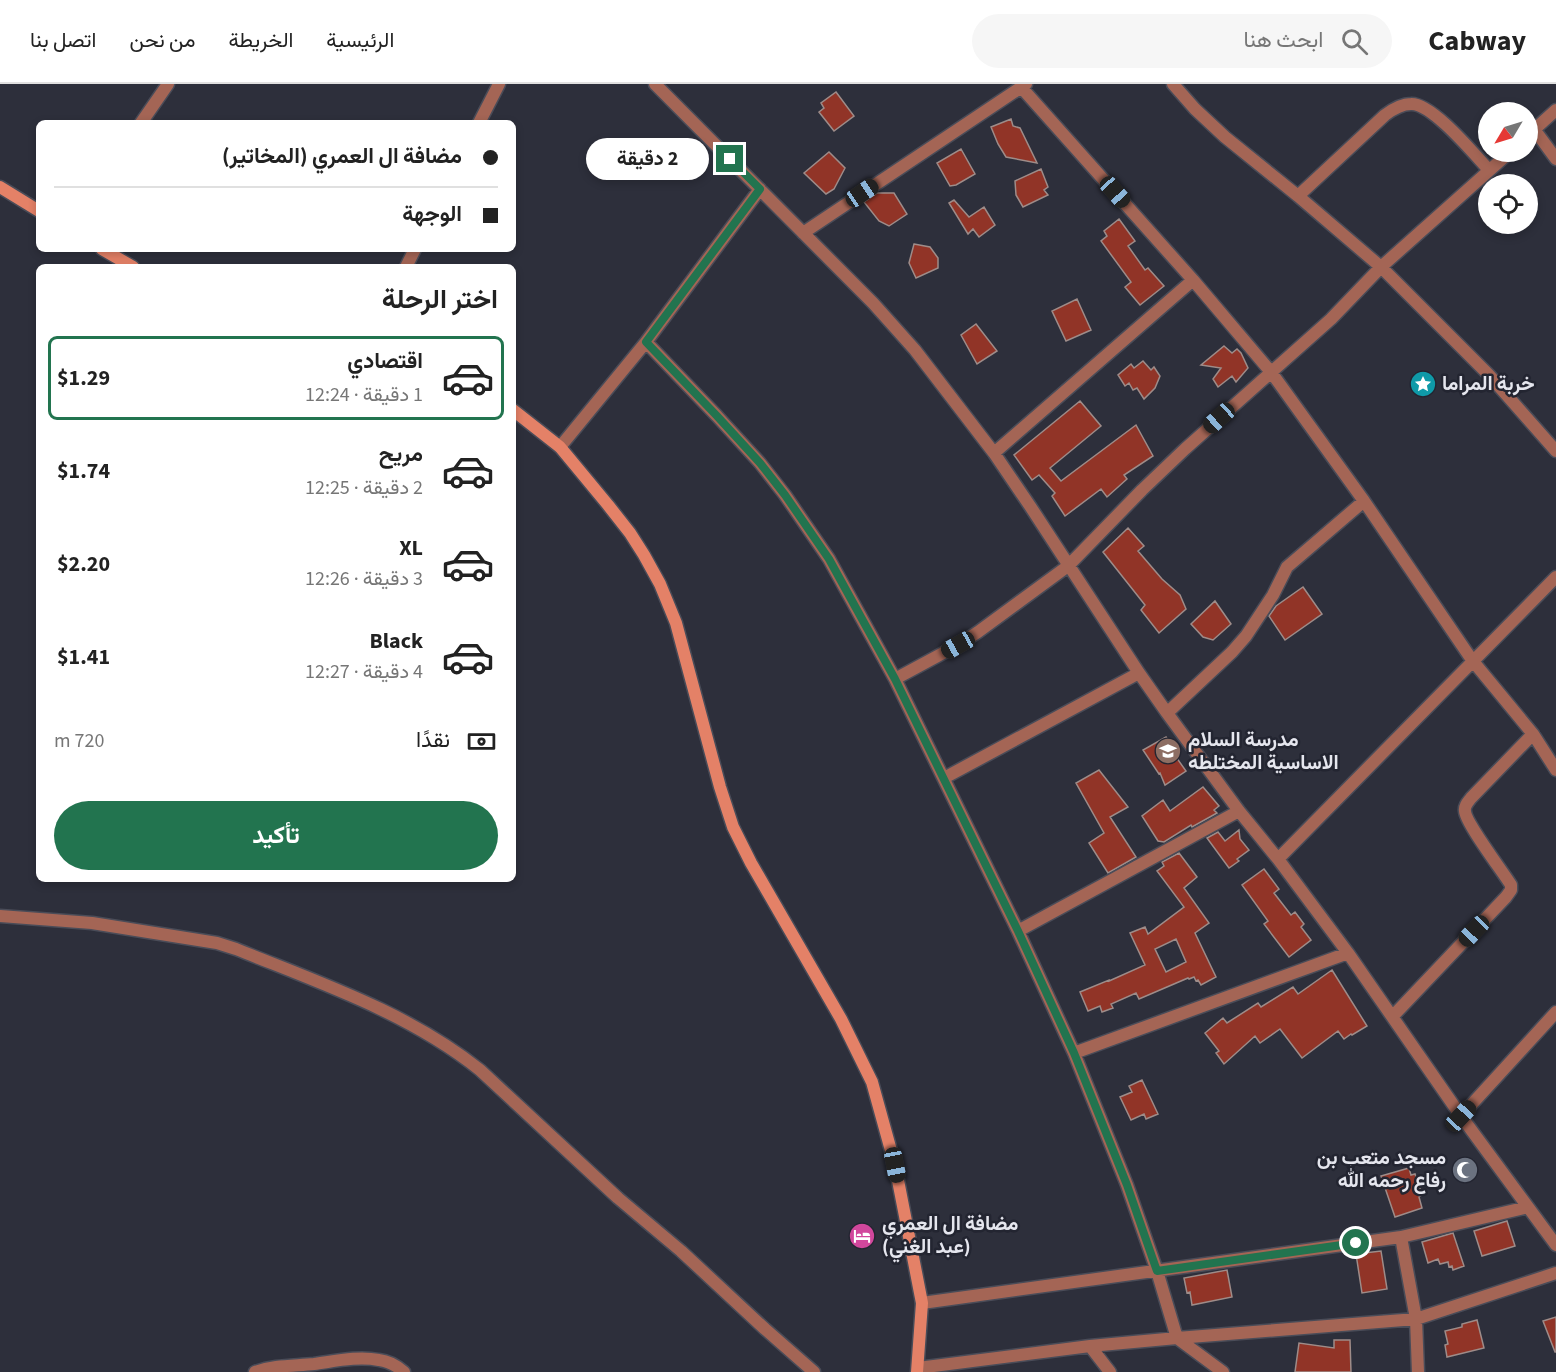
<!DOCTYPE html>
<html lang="ar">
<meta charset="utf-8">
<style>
:root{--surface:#fff;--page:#f6f6f6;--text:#222;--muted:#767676;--line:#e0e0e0;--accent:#22744f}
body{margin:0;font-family:"Source Sans 3",Vazirmatn,sans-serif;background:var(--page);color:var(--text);direction:rtl;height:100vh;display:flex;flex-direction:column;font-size:22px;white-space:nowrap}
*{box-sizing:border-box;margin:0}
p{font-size:20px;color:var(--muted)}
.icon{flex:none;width:33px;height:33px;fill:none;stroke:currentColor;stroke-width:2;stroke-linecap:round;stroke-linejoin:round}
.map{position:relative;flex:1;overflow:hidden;direction:ltr}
.panel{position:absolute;left:36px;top:180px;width:480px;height:618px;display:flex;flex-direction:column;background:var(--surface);border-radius:9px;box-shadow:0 3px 9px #0003;direction:rtl}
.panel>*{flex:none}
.hud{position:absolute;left:36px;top:36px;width:480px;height:132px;border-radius:9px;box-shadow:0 3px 9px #0003;direction:rtl;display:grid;align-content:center;height:132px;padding:0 18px;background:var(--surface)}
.needle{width:39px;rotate:232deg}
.tools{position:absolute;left:1478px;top:18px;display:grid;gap:12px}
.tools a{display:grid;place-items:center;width:60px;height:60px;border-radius:50%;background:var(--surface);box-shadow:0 3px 9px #0003;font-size:30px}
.end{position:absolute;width:27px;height:27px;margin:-14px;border:8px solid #22744f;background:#fff;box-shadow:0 0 0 3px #fff}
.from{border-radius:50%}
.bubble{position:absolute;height:42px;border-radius:21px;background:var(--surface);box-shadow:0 3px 9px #0003;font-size:20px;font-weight:700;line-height:42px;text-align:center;direction:rtl}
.car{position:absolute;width:18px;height:36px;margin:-18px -9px;border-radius:8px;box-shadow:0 0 4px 2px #0007;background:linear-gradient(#222 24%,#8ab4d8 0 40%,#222 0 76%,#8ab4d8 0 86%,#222 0)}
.hud b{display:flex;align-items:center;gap:21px;height:57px;font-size:22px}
.hud b+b{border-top:2px solid var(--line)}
.hud i{width:15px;height:15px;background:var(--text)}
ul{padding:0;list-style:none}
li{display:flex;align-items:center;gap:18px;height:84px;margin:0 12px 9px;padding:0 6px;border:3px solid transparent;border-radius:9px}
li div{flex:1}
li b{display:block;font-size:22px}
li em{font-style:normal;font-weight:700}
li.on{border-color:var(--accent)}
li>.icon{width:54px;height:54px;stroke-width:1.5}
h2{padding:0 18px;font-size:27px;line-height:72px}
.pay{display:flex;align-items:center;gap:15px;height:66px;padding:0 18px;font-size:22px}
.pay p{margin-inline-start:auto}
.cta{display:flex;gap:12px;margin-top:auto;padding:12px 18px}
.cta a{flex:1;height:69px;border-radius:36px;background:var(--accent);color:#fff;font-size:24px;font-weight:700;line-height:69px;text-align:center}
header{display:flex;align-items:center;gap:36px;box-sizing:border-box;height:84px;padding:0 30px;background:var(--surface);border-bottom:2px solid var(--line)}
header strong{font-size:28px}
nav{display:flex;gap:33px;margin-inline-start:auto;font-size:21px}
.search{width:420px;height:54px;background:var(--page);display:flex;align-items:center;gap:15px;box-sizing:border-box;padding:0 21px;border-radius:33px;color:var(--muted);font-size:22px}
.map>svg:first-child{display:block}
.building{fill:#913427;stroke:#9e8c89;stroke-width:1.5;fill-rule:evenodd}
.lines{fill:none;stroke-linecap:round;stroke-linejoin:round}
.street-casing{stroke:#4a4c58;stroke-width:15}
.secondary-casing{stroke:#4a4c58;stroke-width:15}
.street{stroke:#a46555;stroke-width:12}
.secondary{stroke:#e48167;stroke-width:12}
.route{stroke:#22744f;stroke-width:8}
.labels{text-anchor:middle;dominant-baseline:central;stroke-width:5;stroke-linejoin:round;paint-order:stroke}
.poi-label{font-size:20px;font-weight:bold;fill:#e5e6ee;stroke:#232531;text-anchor:start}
</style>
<header>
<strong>Cabway</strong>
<div class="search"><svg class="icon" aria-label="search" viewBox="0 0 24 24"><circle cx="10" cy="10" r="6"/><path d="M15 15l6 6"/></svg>ابحث هنا</div>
<nav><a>الرئيسية</a><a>الخريطة</a><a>من نحن</a><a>اتصل بنا</a></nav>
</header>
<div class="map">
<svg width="1556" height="1288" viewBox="0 0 1556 1288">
<rect width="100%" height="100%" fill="#2d2f3b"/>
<path class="building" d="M836,8L854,32L834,47L819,28L824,24L821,19Z
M1011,35L1013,42L1020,44L1037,79L1006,73L998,60L991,43Z
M961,65L975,90L956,101L950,102L937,79Z
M829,68L845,84L834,105L826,110L804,89Z
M1041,85L1048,103L1044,106L1048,111L1023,123L1016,111L1015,97Z
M877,109H894L907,130L889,142L879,137L864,118Z
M954,116L969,133L984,123L995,141L979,153L973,145L968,150L949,119Z
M1119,135L1135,157L1128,162L1145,186L1148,184L1164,202L1140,221L1125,203L1131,198L1101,157L1107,152L1104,147Z
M914,160L930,163L938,174V184L916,194L909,179Z
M1077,215L1091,246L1066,257L1052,227Z
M976,240L997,267L977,280L961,251Z
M1224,262L1232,269L1237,265L1241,269L1248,284L1236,298L1232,292L1218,303L1213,295L1221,284L1201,281Z
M1143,277L1151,286L1154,283L1160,292L1155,304L1144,315L1137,304L1133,306L1129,299L1125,302L1118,291L1131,280L1134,284Z
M1080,317L1101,342L1050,384L1061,397L1136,341L1153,372L1124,391L1127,395L1107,413L1101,405L1065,432L1052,412L1055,409L1039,391L1032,396L1014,371Z
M1128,444L1144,462L1138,467L1162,495L1180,511L1186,525L1159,549L1141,526L1145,521L1103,468Z
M1303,503L1322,530L1285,556L1269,532L1276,522Z
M1215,517L1231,540L1213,556L1203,553L1191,540Z
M1166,653L1177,671L1176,673L1186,687L1165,701L1160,689L1159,690L1143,666Z
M1099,686L1128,723L1110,733L1136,773L1108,789L1089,759L1104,749L1076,699Z
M1203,703L1219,722L1214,726L1217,729L1192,743L1191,741L1164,758L1158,757L1142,732L1163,716L1170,727Z
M1239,746L1240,755L1249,766L1237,775L1239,777L1229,784L1207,754L1218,748L1225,757Z
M1179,769L1197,793L1184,804L1209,839L1195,849L1216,893L1201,901L1198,896L1196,897L1194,893L1189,895L1188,894L1139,915L1136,909L1111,920L1113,924L1102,928L1100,922L1088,927L1080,908L1109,896V897L1145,881L1130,849L1145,843L1148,850L1184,823L1157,787L1164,782L1162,778ZM1176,855L1186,878L1166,888L1155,865Z
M1264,785L1279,805L1274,809L1291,831L1295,828L1304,840L1301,843L1311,856L1289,873L1264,840L1268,837L1242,801Z
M1332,886L1367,942L1352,951L1351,950L1344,955L1338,947L1302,974L1280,945L1260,959L1255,952L1224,980L1216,969L1219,967L1205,949L1223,934L1227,939L1258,919L1261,923L1293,903L1298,910Z
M1142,996L1158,1030L1146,1035L1144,1030L1131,1036L1120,1013L1132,1008L1129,1002Z
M1409,1084L1411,1091L1415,1090L1422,1111L1419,1113L1422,1124L1395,1133L1381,1092Z
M1507,1137L1515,1162L1482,1172L1474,1147Z
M1453,1149L1464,1182L1453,1186L1452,1182L1449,1183L1448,1178L1440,1180L1438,1175L1428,1179L1422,1158Z
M1381,1167L1387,1205L1362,1209L1356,1170Z
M1227,1186L1232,1213L1192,1221L1190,1208L1187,1209L1184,1194Z
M1556,1233V1268H1555L1543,1237Z
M1477,1236L1484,1264L1447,1273L1445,1261L1448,1260L1445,1247L1462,1243V1240Z
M1334,1256H1350L1351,1288H1295L1299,1259L1334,1264Z"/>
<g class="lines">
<g class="street-casing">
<path id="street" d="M655,0L873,219L915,266L994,369L1030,422L1139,589L1167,629L1239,727L1278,775L1348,869L1461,1032L1556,1161
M1173,0L1195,25L1225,53L1298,112L1381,183L1489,291L1556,367
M1021,3L1193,196L1271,288L1364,417L1472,576L1533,650L1556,686
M141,39L168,0
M479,39L499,0
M1534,45L1556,75
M1527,52L1556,26
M1298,112L1385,31C1393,25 1401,20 1411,20C1432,19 1474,70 1489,86
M803,149L1026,0
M406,183L415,165
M646,258L717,332L760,379L785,411L829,475L895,595L1018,847L1074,969L1127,1101L1157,1187L1177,1254L1223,1288
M560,363L646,258L760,105
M994,369L1193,196
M895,595L958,561L978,548L1068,482L1142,406L1185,365L1331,235L1381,183L1510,68
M1167,629L1232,568L1246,552L1273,511L1287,483L1364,417
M944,694L1139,589
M1278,775L1556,493
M0,832L92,839L217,859L236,865C320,899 409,929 480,986L618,1114L681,1167L765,1245L814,1288
M1018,847L1239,727
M1393,932L1506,813L1511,806V801C1503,788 1465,738 1465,727C1464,722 1468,718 1471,714L1533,650
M1074,969L1348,869
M1461,1032L1556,928
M922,1219L1401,1153L1528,1123
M1090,1262L1110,1288
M918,1284L1090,1262L1177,1254L1416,1235L1401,1153
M255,1288C274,1281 294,1282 314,1280C336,1277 358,1272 379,1276C389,1277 397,1282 404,1288
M1418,1288L1416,1235L1556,1189"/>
</g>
<g class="secondary-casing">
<path id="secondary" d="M0,103L39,127
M102,165L133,183
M513,326L560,363L608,421L630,449L644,471L660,500L676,539L720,703L733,743L751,779L841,935L872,998L895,1081L922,1219L917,1288"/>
</g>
<use href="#street" class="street"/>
<use href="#secondary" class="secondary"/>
</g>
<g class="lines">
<path class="route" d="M730,75L760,105L646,258L717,332L760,379L785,411L829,475L895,595L1018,847L1074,969L1127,1101L1157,1187L1356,1159"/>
</g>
<defs>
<g id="sight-disc" transform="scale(1.35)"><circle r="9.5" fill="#0f9aa8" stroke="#232531"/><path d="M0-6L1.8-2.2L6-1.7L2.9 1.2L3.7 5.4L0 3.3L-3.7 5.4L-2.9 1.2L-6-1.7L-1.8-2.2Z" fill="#fff"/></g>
<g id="school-disc" transform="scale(1.35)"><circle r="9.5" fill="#8d6e63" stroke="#232531"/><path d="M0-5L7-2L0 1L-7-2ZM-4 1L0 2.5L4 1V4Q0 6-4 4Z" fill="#fff"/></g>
<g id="mosque-disc" transform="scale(1.35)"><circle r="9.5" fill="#6b7280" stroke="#232531"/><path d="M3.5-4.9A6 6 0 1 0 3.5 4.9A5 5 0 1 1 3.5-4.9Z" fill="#fff"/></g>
<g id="hotel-disc" transform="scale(1.35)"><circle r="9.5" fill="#d1479c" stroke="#232531"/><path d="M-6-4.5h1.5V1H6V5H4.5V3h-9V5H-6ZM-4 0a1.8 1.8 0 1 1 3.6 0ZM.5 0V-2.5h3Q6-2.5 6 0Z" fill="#fff"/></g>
</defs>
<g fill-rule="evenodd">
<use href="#sight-disc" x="1423" y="300"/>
<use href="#school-disc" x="1168" y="667"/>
<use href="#mosque-disc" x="1465" y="1086"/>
<use href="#hotel-disc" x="862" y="1152"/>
</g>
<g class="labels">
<g class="poi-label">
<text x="1442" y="300">خربة المراما</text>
<text x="1188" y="656">مدرسة السلام<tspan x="1188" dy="23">الاساسية المختلطه</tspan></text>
<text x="1446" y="1074" text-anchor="end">مسجد متعب بن<tspan x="1446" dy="23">رفاع رحمه الله</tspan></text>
<text x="882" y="1140">مضافة ال العمري<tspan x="882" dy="23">(عبد الغني)</tspan></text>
</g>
</g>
</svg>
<div class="tools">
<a><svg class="needle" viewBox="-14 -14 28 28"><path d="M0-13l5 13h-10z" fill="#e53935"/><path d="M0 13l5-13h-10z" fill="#767676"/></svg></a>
<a><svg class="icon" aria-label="locate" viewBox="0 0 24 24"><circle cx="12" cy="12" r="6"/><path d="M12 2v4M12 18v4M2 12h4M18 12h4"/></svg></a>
</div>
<i class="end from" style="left:1356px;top:1159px"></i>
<i class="end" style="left:730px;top:75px"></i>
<div class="bubble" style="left:586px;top:54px;width:123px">2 دقيقة</div>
<i class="car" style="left:1115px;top:108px;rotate:138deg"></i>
<i class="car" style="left:862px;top:109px;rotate:56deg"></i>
<i class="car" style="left:1219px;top:334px;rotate:228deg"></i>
<i class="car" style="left:958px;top:561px;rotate:241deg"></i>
<i class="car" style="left:1474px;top:847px;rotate:224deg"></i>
<i class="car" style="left:1461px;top:1032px;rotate:43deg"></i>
<i class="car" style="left:895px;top:1081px;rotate:169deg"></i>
<div class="hud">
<b><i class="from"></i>مضافة ال العمري (المخاتير)</b>
<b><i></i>الوجهة</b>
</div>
<section class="panel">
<h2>اختر الرحلة</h2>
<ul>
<li class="on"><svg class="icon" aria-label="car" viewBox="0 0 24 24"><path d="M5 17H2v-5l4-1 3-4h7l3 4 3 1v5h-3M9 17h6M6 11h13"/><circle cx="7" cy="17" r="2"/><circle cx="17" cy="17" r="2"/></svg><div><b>اقتصادي</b><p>1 دقيقة · 12:24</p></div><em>$1.29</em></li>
<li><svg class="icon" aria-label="car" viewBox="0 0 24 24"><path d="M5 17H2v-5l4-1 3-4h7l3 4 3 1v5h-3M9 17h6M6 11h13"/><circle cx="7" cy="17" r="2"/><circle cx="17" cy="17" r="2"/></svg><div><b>مريح</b><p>2 دقيقة · 12:25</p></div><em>$1.74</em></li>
<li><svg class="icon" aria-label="car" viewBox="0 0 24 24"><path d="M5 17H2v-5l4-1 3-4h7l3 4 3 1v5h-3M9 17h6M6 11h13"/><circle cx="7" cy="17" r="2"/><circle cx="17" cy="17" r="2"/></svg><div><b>XL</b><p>3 دقيقة · 12:26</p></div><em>$2.20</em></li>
<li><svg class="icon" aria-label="car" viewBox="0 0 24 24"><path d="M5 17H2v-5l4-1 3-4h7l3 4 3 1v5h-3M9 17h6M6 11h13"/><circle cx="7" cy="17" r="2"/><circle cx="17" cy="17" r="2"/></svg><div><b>Black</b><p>4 دقيقة · 12:27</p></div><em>$1.41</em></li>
</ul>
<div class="pay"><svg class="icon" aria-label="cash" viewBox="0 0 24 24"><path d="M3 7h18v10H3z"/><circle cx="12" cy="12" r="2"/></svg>نقدًا<p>720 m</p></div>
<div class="cta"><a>تأكيد</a></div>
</section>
</div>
